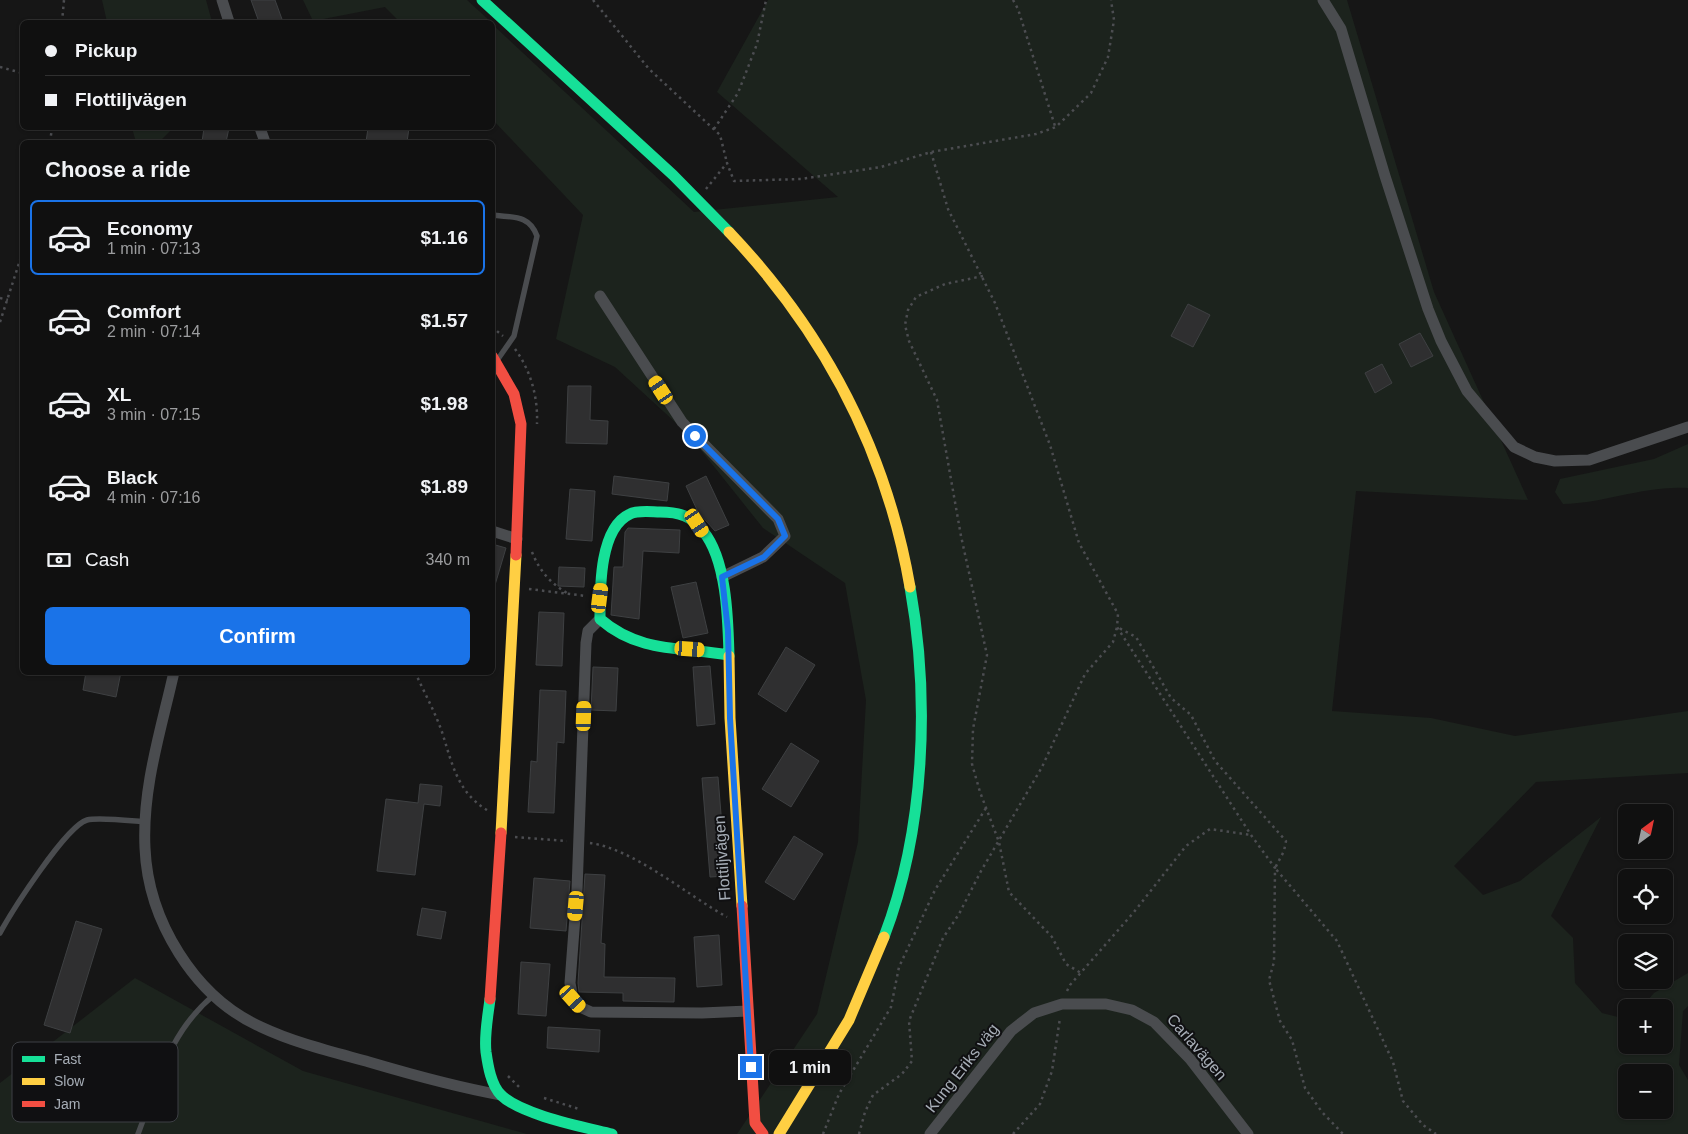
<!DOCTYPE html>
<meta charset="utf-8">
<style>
:root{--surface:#101010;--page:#191919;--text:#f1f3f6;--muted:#9c9d9f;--line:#303030;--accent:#1a73e8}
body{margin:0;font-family:Helvetica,sans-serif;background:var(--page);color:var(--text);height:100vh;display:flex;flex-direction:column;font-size:19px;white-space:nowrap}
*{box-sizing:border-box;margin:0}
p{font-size:16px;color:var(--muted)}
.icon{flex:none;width:28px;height:28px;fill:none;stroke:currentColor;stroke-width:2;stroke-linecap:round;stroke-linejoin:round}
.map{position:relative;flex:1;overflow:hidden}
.sheet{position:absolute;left:20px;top:140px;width:475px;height:535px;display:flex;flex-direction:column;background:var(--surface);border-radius:8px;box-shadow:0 1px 4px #0004,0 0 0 1px var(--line)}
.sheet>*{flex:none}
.top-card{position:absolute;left:20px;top:20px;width:475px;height:110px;border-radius:8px;box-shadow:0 1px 4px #0004,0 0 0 1px var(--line);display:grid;align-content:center;height:110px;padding:0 25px;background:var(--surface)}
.needle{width:32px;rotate:33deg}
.buttons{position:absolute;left:1618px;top:804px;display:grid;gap:10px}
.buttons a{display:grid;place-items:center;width:55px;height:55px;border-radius:8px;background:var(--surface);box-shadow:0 1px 4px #0004,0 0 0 1px var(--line);font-size:25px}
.end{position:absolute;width:22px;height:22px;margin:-11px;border:6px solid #1a73e8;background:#fff;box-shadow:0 0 0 2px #fff}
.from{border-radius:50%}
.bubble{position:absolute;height:35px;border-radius:8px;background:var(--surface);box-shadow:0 1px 4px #0004,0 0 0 1px var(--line);font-size:16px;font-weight:700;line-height:35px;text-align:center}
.car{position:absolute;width:15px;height:30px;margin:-15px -8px;border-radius:6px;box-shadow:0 0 4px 1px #0007;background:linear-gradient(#f5c518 24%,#345 0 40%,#f5c518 0 76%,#345 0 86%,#f5c518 0)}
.top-card b{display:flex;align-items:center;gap:18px;height:48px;font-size:19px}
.top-card b+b{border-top:1px solid var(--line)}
.top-card i{width:12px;height:12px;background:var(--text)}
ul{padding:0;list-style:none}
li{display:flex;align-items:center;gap:15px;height:75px;margin:0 10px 8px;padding:0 15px;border:2px solid transparent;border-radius:8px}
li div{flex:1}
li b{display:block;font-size:19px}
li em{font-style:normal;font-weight:700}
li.active{border-color:var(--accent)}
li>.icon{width:45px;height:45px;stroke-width:1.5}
h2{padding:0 25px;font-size:22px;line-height:60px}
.pay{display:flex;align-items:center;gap:12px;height:55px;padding:0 25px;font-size:19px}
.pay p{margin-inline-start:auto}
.cta{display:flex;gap:10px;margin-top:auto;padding:10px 25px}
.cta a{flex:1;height:58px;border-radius:8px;background:var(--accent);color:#fff;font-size:20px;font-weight:700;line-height:58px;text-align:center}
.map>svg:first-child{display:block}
.green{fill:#1c231d;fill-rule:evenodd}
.building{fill:#2f2f30;stroke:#3e4042}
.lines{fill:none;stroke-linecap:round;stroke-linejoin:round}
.path{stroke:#4c4d51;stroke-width:2.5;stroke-dasharray:2.5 4;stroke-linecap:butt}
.lane{stroke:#4a4c4f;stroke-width:5.5}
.street{stroke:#4a4c4f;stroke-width:11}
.fast{stroke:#16e098;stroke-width:11}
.slow{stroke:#ffcf43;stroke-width:11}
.jam{stroke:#f24e42;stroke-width:11}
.route{stroke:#1a73e8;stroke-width:6}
.labels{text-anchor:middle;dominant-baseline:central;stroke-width:4;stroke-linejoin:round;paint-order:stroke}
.street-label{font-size:16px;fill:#a7aeb7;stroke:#101012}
.key{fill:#101012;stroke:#3d3f44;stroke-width:1}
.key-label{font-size:14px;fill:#a7aeb7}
</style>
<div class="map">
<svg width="1688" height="1134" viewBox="0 0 1688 1134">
<rect width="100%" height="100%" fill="#161616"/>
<path class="green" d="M102,0H206L212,22H107Z
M303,0H467L491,22H400L385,7L313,21Z
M768,0H1347L1434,292L1528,500L1356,491L1332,711L1431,718L1515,736L1688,711V773L1536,782L1454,866L1483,895L1520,881L1601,817L1551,916L1573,938L1575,983L1602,1013L1626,1019V1045H1664V1008L1642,1007L1654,993L1688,973V1006L1683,1011L1679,1065L1688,1080V1134H737L817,1014L858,842L866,700L845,583L763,528L688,434L615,367L556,339L583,215L493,120L492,24L694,212L838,197L717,92ZM1626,1072H1664V1110H1626Z
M132,128H173L159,142H136Z
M1688,444V488C1646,485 1605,503 1563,504L1555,492L1560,479L1654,459Z
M135,978L303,1071L527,1134H0V1083Z"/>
<path class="building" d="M251,0H275L283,22H259Z
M204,128H229L226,142H202Z
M368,128H409L407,142H366Z
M1188,304L1210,315L1193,347L1171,336Z
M1420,333L1433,356L1411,367L1399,344Z
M1382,364L1392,383L1375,393L1365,373Z
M568,386H591L590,420L608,421L607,444L566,443Z
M614,476L669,483L667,501L612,494Z
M706,476L729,525L715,531L698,512L686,486Z
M570,489L595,491L592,541L566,539Z
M628,528L680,530L679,553L643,551L639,619L611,615L614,567H623L625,532Z
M492,544L506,548L495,585H492Z
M559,567L585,568L584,587L558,586Z
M696,582L708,633L683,638L671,587Z
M539,612L564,613L562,666L536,665Z
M786,647L815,665L786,712L758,694Z
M710,666L715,724L697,726L693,667Z
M593,667L618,668L616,711L591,710Z
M86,672H121L116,697L83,690Z
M540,690L566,691L564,743L557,742L554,813L528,812L531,761L537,762Z
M791,743L819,761L791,807L762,789Z
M718,777L726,876L710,877L702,778Z
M420,784L442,786L440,806L424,804L415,875L377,871L386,799L418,803Z
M794,836L823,854L794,900L765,882Z
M585,874L605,875L601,943L605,944L604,977L675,978L674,1002L623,1001V993L579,992L578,983Z
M534,878L570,881L566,931L530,928Z
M422,908L446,912L441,939L417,935Z
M76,921L102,929L70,1033L44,1025Z
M719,935L722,985L697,987L694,937Z
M521,962L550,964L546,1016L518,1014Z
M548,1027L600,1030L599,1052L547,1048Z"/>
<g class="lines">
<path class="path" d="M593,0L649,69L720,135L727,163
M1013,0L1018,9L1055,126
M62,22L64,0
M0,67L22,73
M714,129L738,93L757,44L766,0
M50,142L52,128
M931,152L948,209L995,303L1050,445L1079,543L1118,614L1117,627L1251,835L1275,868L1274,962L1269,980L1280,1021L1292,1040L1305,1088L1322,1112L1343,1134
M706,189L727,163L734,181L801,179L881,167L931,152L1036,134L1056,127L1091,93L1108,57L1114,20L1111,0
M983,276L945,284L916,297L908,310L905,325L909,341L937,400L961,536L987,655L973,729L972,764L980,792L999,842L1009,892L1052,937L1066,964L1081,973
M0,298L8,300
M0,322L22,254
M492,327L503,336
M515,349C531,371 538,397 537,424
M532,552C539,570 550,583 567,593
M529,589L586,596
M415,672C424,692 435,712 442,732C452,763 457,792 487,810
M515,837L567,841
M590,843C634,849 687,895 727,917
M1067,991L1070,985L1134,912L1186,846L1210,829L1251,835
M508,1076L520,1088
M544,1098L579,1109
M823,1134L839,1094L891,1007L899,967L935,890L986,808
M859,1134L865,1112L873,1095L902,1074L912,1061L909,1021L943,938L959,914L981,871L1042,767L1085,674L1113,642L1117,627L1136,637L1171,698L1191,715L1215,761L1286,841L1284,851L1275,868L1337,941L1393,1062L1403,1101L1423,1125L1436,1134
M1013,1134L1040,1104L1052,1071L1060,1018"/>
<path class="lane" d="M492,215C513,218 529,214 537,236L514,336L498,359
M0,933C12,911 66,826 87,820C99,817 132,821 146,822
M138,1134C158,1082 169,1032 214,995"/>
<path class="street" d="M222,0L229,22
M1323,0L1341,29L1385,176L1428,309L1441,341L1467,391L1514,447L1535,457L1555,461L1589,460L1688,427
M260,128L265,142
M600,296L682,422L778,519L785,536L763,557L722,577
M492,531L517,539
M600,619L588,631L586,643L577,890L570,983L573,999L580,1007L591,1012L702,1013L748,1011
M174,672C161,730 142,788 145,848C148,920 194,997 261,1027C295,1043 333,1052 369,1062C413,1075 456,1087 501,1095
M930,1134L1011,1031L1034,1013L1062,1004H1106L1132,1010L1154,1022L1190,1059L1248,1134"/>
<path class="fast" d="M482,0L673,175L729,232
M729,655C681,647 639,653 600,619C600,590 599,528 630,514C637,510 652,512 660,512C679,512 692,516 703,531C727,560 728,620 729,656
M884,937C925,830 930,699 910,587
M490,999C488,1016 484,1035 486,1052C488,1066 491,1085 501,1095C521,1115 584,1127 612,1134"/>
<path class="slow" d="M729,232C825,333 886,449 910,587
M729,656L730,718L742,906
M501,833L516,555
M779,1134L849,1020L884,937"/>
<path class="jam" d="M492,356L514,394L521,424L516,555
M742,906L755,1123L763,1134
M490,999L501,833"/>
</g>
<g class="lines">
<path class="route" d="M695,436L778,519L785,536L764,557L722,577L728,631L730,718L751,1067"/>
</g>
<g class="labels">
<g class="street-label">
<text transform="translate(722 858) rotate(-94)">Flottiljvägen</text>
<text transform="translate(1197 1047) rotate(49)">Carlavägen</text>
<text transform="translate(962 1068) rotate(-52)">Kung Eriks väg</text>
</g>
</g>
<rect x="12" y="1042" width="166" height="80" rx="8" class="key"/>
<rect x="22" y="1056" width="23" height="6" fill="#16e098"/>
<rect x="22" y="1078" width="23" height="7" fill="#ffcf43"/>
<rect x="22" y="1101" width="23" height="6" fill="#f24e42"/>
<g class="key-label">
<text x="54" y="1064">Fast</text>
<text x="54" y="1086">Slow</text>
<text x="54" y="1109">Jam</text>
</g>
</svg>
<div class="buttons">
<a><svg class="needle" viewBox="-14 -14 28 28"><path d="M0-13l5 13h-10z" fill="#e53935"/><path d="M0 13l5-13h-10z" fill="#9c9d9f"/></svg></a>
<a><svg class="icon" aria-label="locate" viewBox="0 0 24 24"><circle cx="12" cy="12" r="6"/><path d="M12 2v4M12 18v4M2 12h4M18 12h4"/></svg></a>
<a><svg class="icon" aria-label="layers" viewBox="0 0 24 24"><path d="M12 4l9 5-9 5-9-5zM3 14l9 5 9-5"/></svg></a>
<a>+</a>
<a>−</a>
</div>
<i class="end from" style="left:695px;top:436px"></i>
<i class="end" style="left:751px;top:1067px"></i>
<div class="bubble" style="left:769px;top:1050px;width:82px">1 min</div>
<i class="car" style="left:661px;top:390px;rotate:327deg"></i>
<i class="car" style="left:697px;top:523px;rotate:147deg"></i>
<i class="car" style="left:600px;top:598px;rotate:7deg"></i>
<i class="car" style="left:690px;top:649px;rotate:94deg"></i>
<i class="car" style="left:584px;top:716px;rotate:2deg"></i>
<i class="car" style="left:576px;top:906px;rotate:185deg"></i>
<i class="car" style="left:573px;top:999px;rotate:138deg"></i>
<div class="top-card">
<b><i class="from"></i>Pickup</b>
<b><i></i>Flottiljvägen</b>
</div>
<section class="sheet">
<h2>Choose a ride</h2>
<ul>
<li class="active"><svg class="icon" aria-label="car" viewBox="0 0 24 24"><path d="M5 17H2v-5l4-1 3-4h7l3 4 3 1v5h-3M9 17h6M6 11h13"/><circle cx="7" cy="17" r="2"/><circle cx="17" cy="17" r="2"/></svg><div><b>Economy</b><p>1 min · 07:13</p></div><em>$1.16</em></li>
<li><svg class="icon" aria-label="car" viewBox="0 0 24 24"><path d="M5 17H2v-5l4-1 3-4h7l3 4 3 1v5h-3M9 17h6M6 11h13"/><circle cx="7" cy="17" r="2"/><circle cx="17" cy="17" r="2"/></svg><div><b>Comfort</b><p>2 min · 07:14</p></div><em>$1.57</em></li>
<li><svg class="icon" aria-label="car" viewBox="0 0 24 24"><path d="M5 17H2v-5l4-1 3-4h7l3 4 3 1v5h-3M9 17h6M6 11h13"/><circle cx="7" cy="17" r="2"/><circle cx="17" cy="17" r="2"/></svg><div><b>XL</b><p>3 min · 07:15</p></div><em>$1.98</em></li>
<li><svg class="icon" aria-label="car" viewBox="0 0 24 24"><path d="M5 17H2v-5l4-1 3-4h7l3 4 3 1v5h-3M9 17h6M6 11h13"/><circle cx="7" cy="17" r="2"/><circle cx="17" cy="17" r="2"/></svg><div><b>Black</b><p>4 min · 07:16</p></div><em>$1.89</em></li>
</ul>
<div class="pay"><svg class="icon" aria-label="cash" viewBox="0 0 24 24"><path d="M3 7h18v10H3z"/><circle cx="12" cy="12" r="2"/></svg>Cash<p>340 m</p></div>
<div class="cta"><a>Confirm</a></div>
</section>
</div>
